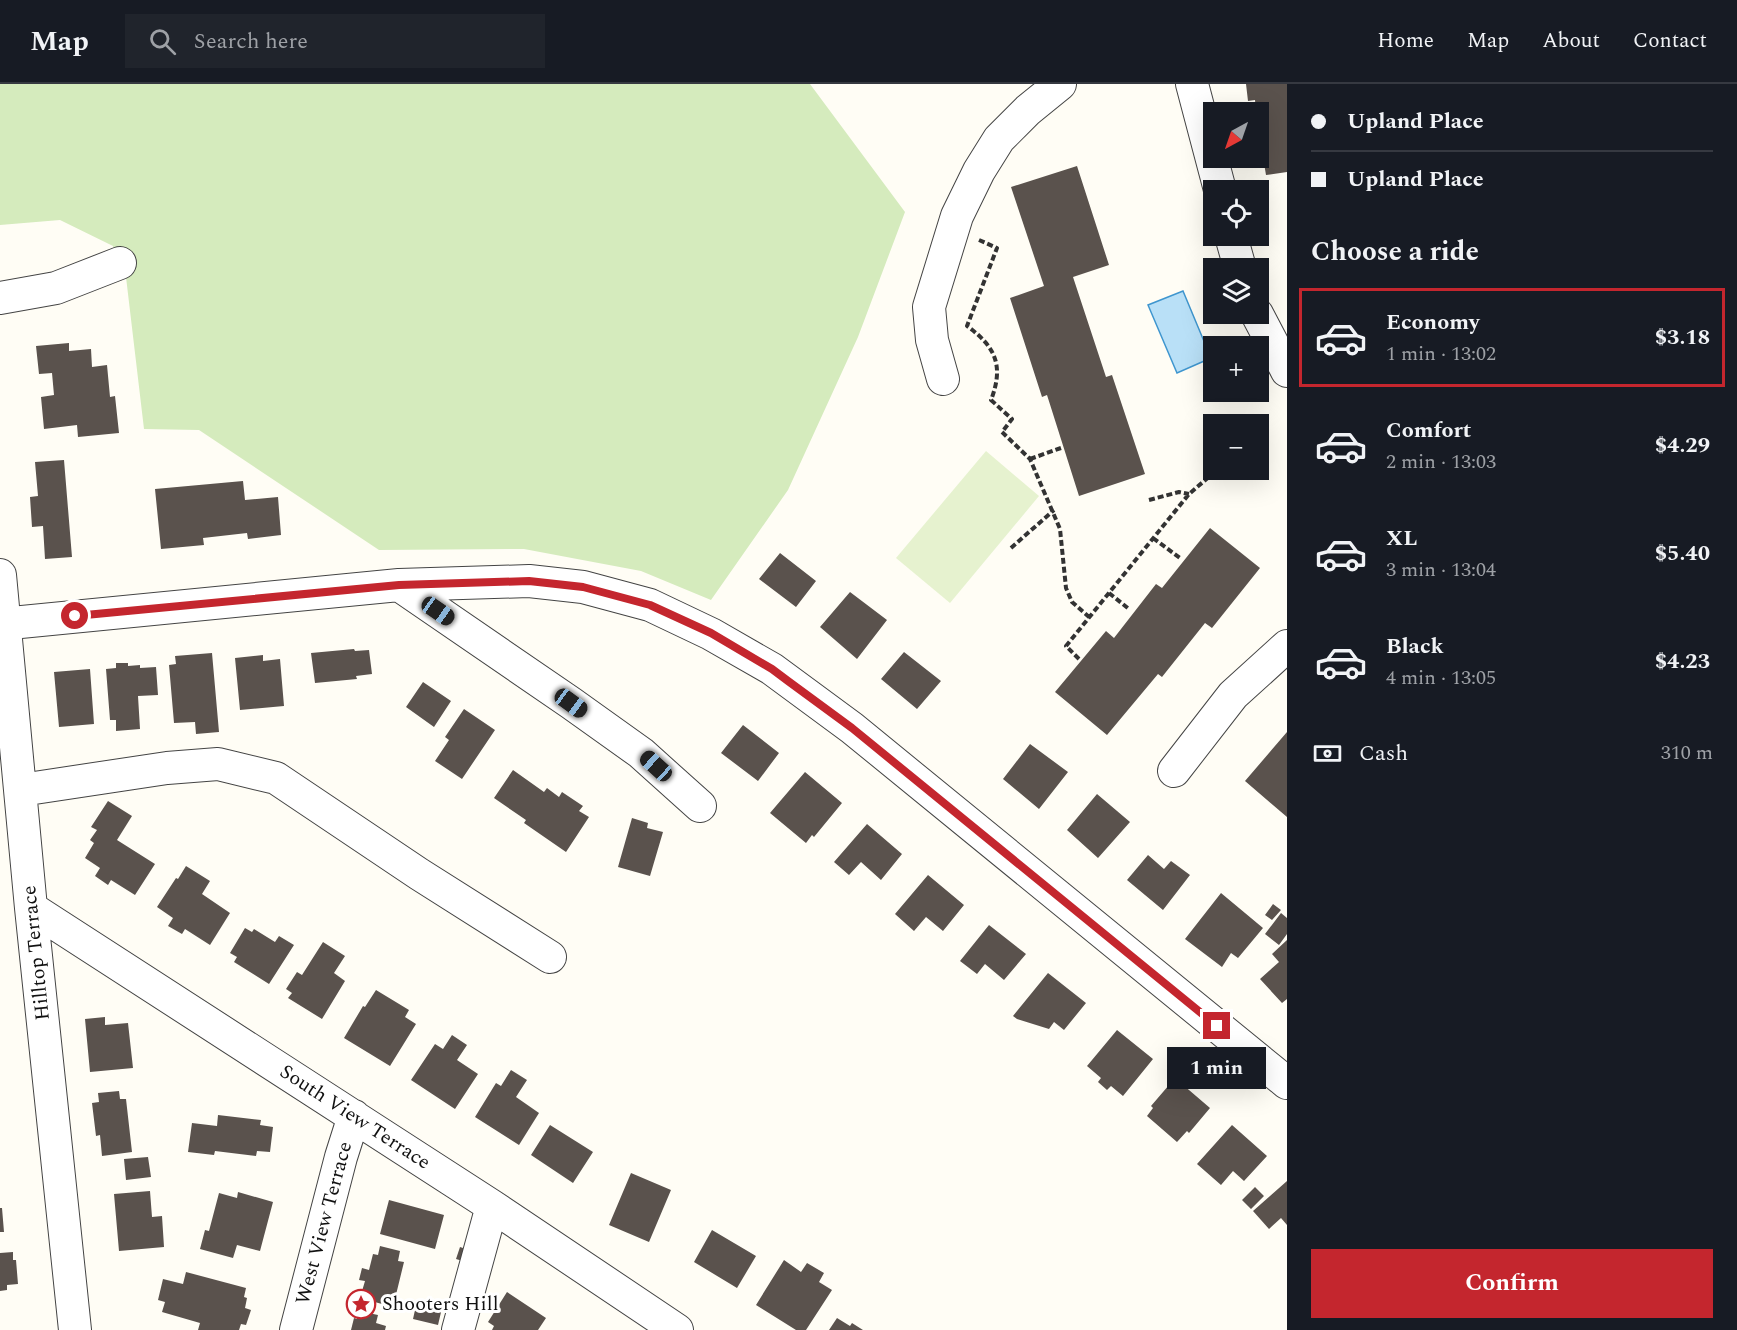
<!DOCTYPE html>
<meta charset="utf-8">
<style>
:root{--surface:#171b24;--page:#20242c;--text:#f1f3f6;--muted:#9ea1a6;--line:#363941;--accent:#c4262e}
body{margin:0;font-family:Spectral,serif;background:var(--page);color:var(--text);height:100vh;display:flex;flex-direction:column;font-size:22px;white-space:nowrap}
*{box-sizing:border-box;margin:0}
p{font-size:20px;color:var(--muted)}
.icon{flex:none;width:33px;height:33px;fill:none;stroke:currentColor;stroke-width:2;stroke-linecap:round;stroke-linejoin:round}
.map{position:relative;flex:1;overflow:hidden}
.panel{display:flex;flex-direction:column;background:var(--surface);width:450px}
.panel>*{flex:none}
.top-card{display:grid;align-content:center;height:132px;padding:0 24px;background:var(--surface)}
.needle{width:39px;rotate:220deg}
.tools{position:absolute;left:1203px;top:18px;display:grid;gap:12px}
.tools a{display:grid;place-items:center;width:66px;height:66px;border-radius:0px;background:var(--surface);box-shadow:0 6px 24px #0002;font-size:30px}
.end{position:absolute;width:27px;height:27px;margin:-14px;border:8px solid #c4262e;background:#fff;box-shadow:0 0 0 3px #fff}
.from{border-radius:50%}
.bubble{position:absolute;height:42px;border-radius:0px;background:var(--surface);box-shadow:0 6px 24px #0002;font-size:20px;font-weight:700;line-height:42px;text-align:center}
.car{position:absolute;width:18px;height:36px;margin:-18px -9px;border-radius:8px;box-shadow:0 0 4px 2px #0007;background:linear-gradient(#222 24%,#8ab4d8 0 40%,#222 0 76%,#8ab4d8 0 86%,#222 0)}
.top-card b{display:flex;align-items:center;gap:21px;height:57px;font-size:22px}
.top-card b+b{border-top:2px solid var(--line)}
.top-card i{width:15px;height:15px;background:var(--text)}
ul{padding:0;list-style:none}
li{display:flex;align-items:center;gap:18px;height:99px;margin:0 12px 9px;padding:0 12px;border:3px solid transparent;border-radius:0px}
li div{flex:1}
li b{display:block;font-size:22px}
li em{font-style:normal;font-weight:700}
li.current{border-color:var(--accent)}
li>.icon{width:54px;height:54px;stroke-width:1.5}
h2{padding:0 24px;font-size:27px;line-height:72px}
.pay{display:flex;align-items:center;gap:15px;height:66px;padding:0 24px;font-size:22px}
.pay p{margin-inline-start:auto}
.action{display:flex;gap:12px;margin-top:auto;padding:12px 24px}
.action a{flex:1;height:69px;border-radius:0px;background:var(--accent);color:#fff;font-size:24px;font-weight:700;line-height:69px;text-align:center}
header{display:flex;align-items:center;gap:36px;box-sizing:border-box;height:84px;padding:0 30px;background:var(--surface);border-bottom:2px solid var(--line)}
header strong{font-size:28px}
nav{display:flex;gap:33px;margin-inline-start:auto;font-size:21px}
.search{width:420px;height:54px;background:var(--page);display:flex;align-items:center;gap:15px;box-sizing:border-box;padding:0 21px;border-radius:0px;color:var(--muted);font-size:22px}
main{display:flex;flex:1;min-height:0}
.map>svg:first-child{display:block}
.green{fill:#d5ebbd}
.pitch{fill:#e6f2cf}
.water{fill:#b9e0f7;stroke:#3f96cf;stroke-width:1.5}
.building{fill:#5a524d}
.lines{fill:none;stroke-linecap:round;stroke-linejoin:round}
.minor-casing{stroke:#444;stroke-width:34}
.path{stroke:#333;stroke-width:4;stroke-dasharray:6 3;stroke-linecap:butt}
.minor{stroke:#fff;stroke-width:32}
.route{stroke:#c4262e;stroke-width:8}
.labels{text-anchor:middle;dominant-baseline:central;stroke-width:6;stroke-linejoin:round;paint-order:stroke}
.street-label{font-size:20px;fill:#111;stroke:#fff}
.poi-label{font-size:20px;fill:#111;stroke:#fff;text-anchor:start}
</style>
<header>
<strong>Map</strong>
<div class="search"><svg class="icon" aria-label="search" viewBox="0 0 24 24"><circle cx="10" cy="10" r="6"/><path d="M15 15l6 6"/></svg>Search here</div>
<nav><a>Home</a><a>Map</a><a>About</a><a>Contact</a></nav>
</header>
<main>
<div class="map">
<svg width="1287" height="1246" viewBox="0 0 1287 1246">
<rect width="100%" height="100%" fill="#fffdf5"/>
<path class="green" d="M0,0H810L905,128L858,253L788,406L711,516L641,487L524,465L379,466L199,346L144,345L126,193L113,162L60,136L0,141Z"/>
<path class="pitch" d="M986,367L1039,412L950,519L896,474Z"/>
<path class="water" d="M1183,207L1211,274L1177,289L1148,221Z"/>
<path class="building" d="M1246,0H1287V88L1266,91L1258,43V28H1256L1255,16L1248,17Z
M1077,82L1109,181L1073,193L1106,293L1112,291L1145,390L1079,412L1047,311L1042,313L1010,214L1044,202L1011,103Z
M69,259V267L91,265L92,283L107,281L110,313L115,312L119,349L78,353L77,341L44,345L41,313L54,311L52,289L39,290L36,262Z
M64,376L72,473L45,475L43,442L32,443L30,413L38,412L35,378Z
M243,397L245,416L278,413L281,451L248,455L247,449L203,454L204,461L161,465L155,405Z
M1210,444L1260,484L1212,544L1205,539L1162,593L1158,590L1107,651L1055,608L1106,547L1114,554L1156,500L1162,504Z
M780,469L816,497L796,523L759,495Z
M850,508L887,536L857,575L820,543Z
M354,565L355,567L369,566L372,590L356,592L357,595L315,599L311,569Z
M904,568L941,597L917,625L881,595Z
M212,569L219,648L196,650L195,638L174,639L169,581L176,580L175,572Z
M263,571V577L280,575L284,622L240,626L235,574Z
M116,579H128V582L140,581V584L156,583L158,611L138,612L140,645L116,647V636H110L106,585L116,584Z
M90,585L94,640L59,643L54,588Z
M423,598L451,617L434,643L406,623Z
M464,625L495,646L462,695L435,677L449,656L445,653Z
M743,641L779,669L758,697L721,669Z
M1287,648V733L1245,697Z
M1030,660L1068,688L1039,725L1003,695Z
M513,686L544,708L547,704L559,713L562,708L583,722L579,727L589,733L566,768L524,739L526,736L494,714Z
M805,688L842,719L814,753L812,751L806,759L770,729Z
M1097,710L1130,738L1098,774L1067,746Z
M108,717L132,732L117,756L155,780L135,811L111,796L108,801L95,792L100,784L85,774L94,759L90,756L97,746L91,743Z
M632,734L648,739L647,744L663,748L650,792L618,783Z
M867,740L902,770L881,796L861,778L849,791L834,778Z
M1148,771L1164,785L1171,777L1190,791L1163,826L1127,796Z
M186,782L210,797L202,810L230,829L210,861L185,845L182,850L168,842L173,834L157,823L176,794L178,795Z
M928,791L964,821L943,847L926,833L914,847L895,830Z
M1221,809L1263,844L1238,874L1231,869L1222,883L1185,855Z
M1273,820L1281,826L1272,836L1265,831Z
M1281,829L1287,834V850L1279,861L1265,850Z
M989,841L1026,870L1004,896L985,880L977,890L960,877Z
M245,844L252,848L254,845L275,858L279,852L294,861L269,900L234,878L237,873L230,869Z
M1287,856V915L1282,919L1260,895L1279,878L1272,870Z
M323,858L345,872L334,889L345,897L322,935L288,914L292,909L286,905L297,888L302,891Z
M1048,889L1086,919L1064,946L1054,938L1049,945L1017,935L1013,932Z
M376,906L409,926L405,933L416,940L390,982L344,954L363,922L365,923Z
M105,933V941L128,939L133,984L90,988L85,935Z
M1117,946L1153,975L1123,1012L1111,1002L1107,1006L1098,998L1101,994L1087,982Z
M452,951L467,961L457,976L478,990L455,1025L411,996L435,960L443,965Z
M511,986L527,996L516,1013L539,1029L519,1061L475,1033L496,999L501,1002Z
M1175,994L1210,1024L1189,1049L1187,1047L1177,1058L1147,1032L1153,1024L1151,1022Z
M119,1007L120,1015H126L132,1068L102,1072L100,1051L96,1052L92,1019L99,1018L98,1009Z
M218,1031L261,1036L260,1041L273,1043L270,1068L257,1067L256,1072L215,1067L214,1071L188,1068L192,1039L217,1042Z
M550,1041L593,1068L573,1099L531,1071Z
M1232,1041L1267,1072L1244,1097L1233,1087L1221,1101L1197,1080Z
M148,1073L151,1093L126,1096L124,1075Z
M631,1089L671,1106L649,1158L609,1141Z
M1287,1097V1141L1281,1134L1269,1145L1253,1127Z
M1255,1103L1264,1112L1251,1125L1242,1116Z
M150,1107L152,1133L162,1132L164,1163L119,1167L114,1110Z
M238,1108L273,1118L260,1167L237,1161L233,1174L200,1165L205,1146L209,1147L219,1109L237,1114Z
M389,1116L444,1131L435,1165L380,1150Z
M0,1124H2L4,1148H0Z
M712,1146L756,1172L737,1204L694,1178Z
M380,1162L400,1167L398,1177L404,1178L393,1223L360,1214L365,1197L359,1196L362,1184L369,1186L373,1170L378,1171Z
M460,1163L469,1166L466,1178L456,1175Z
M13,1168V1176H16L18,1200L7,1201V1206L0,1207V1169Z
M784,1176L801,1188L807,1179L824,1189L819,1198L832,1206L806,1246H796L756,1221Z
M186,1188L246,1204L244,1213L247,1214L245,1224L251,1226L246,1241L241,1240L239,1246H198L200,1239L162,1228L165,1218L158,1216L163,1195L183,1200Z
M507,1208L546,1234L538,1246H492L494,1242L488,1238Z
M417,1217L442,1224L438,1241L413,1235Z
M359,1227L378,1231L376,1239L386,1242L385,1246H351L354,1234L357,1235Z
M837,1234L850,1242L852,1239L863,1246H829Z"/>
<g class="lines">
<g class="minor-casing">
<path id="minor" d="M1192,0L1220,106
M1231,152L1240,184
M0,214L56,204L120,179
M1257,230L1287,287
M943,295L932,256L929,223L957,132L979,87L999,55L1028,26L1060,0
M0,491L31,824L75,1246
M399,501L571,619L641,669L700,722
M0,540L399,501L529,497L583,503L650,521L711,550L772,585L852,644L1287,999
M1174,687L1233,611L1287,562
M21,706L167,684L218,680L276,694L419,790L550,873
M31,824L492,1122L677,1246
M296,1246L341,1073L354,1032
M458,1246L492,1122"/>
</g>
<path class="path" d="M979,156L997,164L967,242C996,263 1004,282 991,316L1012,335L1002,348L1030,375L1060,445L1066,504L1072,518L1089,533
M1030,375L1061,364
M1149,416L1179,408L1189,410
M1153,454L1180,474
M1011,464L1054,426
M1109,509L1129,525
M1079,575L1066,562L1189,410L1217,386"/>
<use href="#minor" class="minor"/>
</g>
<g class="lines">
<path class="route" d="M75,532L399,501L529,497L583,503L650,521L711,549L772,585L788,597L852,644L1217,942"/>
</g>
<defs>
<g id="sight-ring" transform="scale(1.5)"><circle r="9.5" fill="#fff" stroke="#c4262e" stroke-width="1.5"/><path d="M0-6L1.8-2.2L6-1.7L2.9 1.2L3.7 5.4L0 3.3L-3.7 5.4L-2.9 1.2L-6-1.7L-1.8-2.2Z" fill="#c4262e"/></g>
</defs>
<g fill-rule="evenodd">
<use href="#sight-ring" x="361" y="1220"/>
</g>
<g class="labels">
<g class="street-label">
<text transform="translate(36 869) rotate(-96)">Hilltop Terrace</text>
<text transform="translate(355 1033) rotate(33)">South View Terrace</text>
<text transform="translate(324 1139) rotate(-75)">West View Terrace</text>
</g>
<g class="poi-label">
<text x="382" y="1220">Shooters Hill</text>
</g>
</g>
</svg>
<div class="tools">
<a><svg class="needle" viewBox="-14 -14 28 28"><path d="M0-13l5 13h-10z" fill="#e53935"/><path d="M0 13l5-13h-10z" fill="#9ea1a6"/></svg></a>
<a><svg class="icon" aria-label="locate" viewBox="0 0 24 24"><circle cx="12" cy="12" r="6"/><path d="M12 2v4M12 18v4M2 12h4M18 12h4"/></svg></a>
<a><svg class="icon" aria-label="layers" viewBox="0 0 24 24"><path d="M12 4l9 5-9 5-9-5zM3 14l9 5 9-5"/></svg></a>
<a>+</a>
<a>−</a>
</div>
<i class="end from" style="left:75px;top:532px"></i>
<i class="end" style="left:1217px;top:942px"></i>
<div class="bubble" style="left:1167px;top:963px;width:99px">1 min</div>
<i class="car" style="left:438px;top:527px;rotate:125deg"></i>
<i class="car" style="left:571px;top:619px;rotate:126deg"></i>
<i class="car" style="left:656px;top:682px;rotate:312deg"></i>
</div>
<section class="panel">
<div class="top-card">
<b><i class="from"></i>Upland Place</b>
<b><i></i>Upland Place</b>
</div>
<h2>Choose a ride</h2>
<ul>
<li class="current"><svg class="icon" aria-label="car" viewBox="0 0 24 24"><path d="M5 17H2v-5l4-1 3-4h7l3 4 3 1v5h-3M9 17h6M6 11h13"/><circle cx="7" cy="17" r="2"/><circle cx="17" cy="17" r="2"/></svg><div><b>Economy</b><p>1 min · 13:02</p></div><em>$3.18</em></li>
<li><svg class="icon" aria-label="car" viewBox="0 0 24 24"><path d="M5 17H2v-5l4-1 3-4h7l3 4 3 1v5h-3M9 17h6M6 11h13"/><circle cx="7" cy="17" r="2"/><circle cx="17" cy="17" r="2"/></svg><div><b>Comfort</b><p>2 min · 13:03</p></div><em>$4.29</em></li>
<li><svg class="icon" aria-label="car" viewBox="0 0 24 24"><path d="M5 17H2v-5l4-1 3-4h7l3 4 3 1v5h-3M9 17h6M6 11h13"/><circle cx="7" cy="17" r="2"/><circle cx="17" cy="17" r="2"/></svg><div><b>XL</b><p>3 min · 13:04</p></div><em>$5.40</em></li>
<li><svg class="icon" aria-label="car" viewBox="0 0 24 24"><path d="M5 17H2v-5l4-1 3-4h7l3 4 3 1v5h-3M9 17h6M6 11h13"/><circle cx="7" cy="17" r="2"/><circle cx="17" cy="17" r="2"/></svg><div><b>Black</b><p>4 min · 13:05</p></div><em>$4.23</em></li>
</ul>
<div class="pay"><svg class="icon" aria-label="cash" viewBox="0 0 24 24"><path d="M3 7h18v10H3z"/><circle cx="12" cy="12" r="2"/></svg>Cash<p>310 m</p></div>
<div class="action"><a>Confirm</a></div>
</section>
</main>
